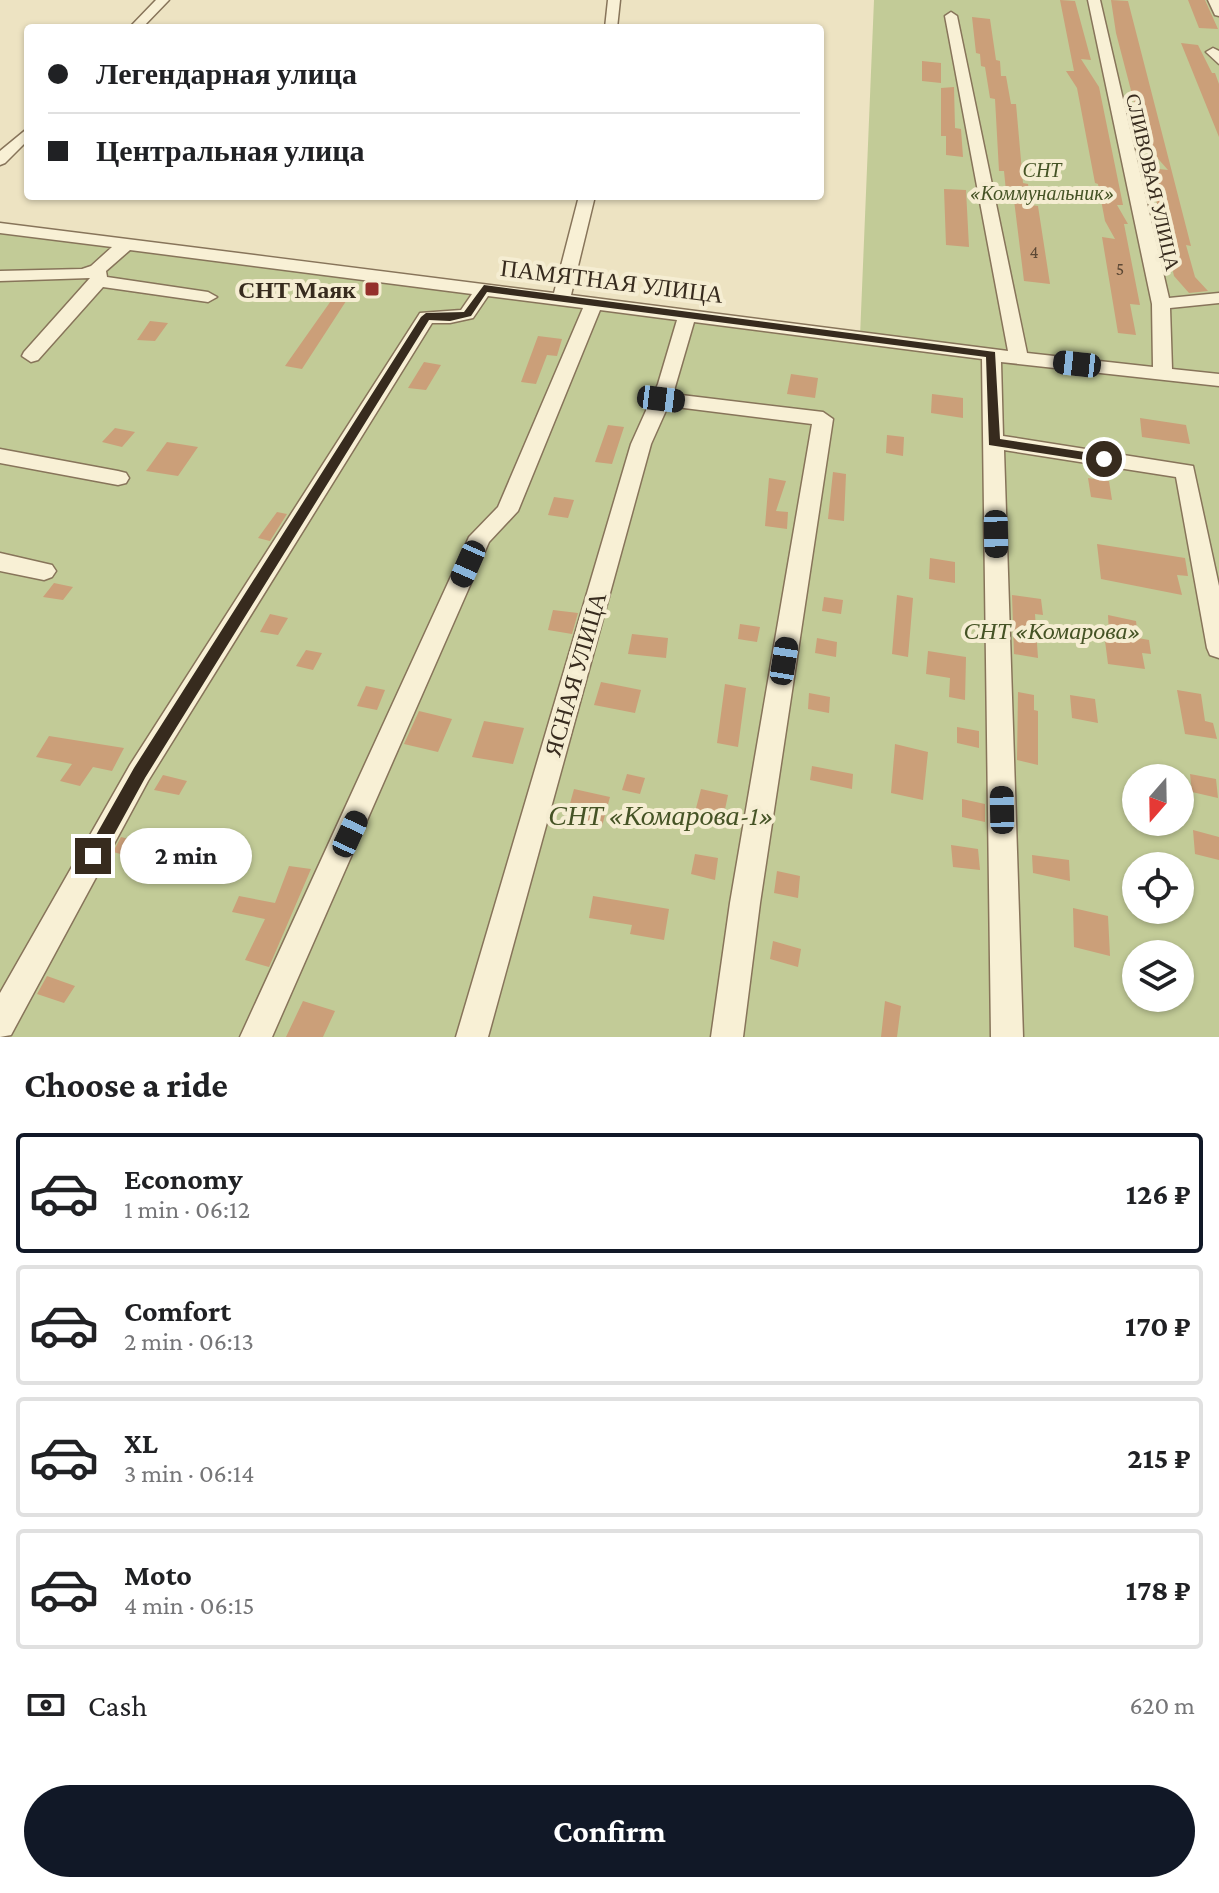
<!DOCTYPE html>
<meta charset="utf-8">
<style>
:root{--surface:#fff;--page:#f6f6f6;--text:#202124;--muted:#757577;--line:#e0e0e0;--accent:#111827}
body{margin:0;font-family:"Crimson Pro",serif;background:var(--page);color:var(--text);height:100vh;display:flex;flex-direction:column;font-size:30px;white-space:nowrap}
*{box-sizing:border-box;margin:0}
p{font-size:26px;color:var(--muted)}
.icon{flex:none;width:44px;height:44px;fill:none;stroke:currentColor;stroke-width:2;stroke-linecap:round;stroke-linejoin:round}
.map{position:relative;height:1037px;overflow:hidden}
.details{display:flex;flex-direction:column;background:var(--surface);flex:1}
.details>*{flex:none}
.top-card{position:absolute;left:24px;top:24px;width:800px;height:176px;border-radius:8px;box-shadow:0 2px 6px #0004;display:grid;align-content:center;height:176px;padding:0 24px;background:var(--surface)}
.needle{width:52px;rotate:200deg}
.controls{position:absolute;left:1122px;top:764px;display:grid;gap:16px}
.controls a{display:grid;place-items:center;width:72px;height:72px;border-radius:50%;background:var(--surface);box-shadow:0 2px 6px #0004;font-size:40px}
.end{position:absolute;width:36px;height:36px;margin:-18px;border:10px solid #372b1e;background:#fff;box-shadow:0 0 0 4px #fff}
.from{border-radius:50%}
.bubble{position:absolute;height:56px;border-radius:28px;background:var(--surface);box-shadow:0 2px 6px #0004;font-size:26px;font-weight:700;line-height:56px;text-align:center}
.car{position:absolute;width:24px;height:48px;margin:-24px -12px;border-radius:10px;box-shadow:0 0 6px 2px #0007;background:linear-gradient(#222 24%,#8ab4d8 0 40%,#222 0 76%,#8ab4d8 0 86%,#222 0)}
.top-card b{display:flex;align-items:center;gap:28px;height:76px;font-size:30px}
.top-card b+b{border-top:2px solid var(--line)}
.top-card i{width:20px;height:20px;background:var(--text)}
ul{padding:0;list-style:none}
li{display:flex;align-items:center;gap:24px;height:120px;margin:0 16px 12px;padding:0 8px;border:4px solid var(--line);border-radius:8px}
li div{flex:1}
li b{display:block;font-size:30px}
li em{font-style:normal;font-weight:700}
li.current{border-color:var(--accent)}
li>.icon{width:72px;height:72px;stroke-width:1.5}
h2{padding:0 24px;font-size:36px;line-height:96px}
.pay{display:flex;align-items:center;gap:20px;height:88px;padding:0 24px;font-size:30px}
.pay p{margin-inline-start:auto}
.action{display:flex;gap:16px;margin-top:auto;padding:16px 24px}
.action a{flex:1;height:92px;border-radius:48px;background:var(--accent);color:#fff;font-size:32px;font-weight:700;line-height:92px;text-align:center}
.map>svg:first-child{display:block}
.green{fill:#c2cb97;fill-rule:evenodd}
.building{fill:#cb9f79}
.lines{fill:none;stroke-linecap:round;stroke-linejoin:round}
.minor-casing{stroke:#87745a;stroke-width:3}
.minor{fill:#f8f0d5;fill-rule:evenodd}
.route{fill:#372b1e}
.poi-dot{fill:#95302b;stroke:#f5edd2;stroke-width:3}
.labels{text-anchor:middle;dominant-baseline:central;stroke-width:8;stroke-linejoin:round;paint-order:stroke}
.far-number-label{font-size:18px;fill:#5c4835}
.far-park-label{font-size:20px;font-style:italic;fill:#455325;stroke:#f5edd2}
.far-street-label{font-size:20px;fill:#372b1e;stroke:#f5edd2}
.street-label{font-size:24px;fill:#372b1e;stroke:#f5edd2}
.poi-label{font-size:24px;font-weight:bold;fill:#372b1e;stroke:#f5edd2;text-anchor:end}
.park-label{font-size:24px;font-style:italic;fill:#455325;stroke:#f5edd2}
.near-park-label{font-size:28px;font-style:italic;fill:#455325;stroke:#f5edd2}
</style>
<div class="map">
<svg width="1219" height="1037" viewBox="0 0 1219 1037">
<rect width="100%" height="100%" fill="#ede3c2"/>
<path class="green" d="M874,0H1219V1037H0V228L860,337ZM1136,778H1180V822H1136ZM1136,866H1180V910H1136ZM1136,954H1180V998H1136Z"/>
<path class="building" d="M1060,0L1075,1L1091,60L1081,59L1099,87L1123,205H1117L1128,224H1124L1140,305L1130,304L1136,335L1118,333L1102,237L1115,239L1105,221L1098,184L1095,183L1077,88L1066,71H1074Z
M1111,0L1128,1L1191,246L1186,245L1195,277L1208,291L1189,293L1174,276L1151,178L1154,177L1151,168L1168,170L1145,144L1116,33Z
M1188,0H1205L1218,29L1199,28Z
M972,17L990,19L996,60L1000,61L1001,76H1006L1011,104H1016L1023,183L1028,184L1031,205L1038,206L1050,284L1024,281L1013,192L1006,191L1004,171H999L995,99L990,98L985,67L981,66L980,54L976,53Z
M1181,43L1198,45L1212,73H1215L1219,84V137Z
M922,61L941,63V83L922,81Z
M954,87L955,128L961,129L963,157L946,155V136H941V88Z
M944,189L966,190L969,247L946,245Z
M340,288L350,295L302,369L285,366Z
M150,321L168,323L155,341L137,340Z
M538,336L562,339L557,356L547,355L536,384L521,382Z
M424,362L441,365L426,390L408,388Z
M791,374L818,378L815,398L787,394Z
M932,394L963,398V418L931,413Z
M1140,418L1186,425L1190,444L1142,437Z
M608,425L624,427L612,464L595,462Z
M115,428L135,432L122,447L102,442Z
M887,435L904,437L903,456L886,453Z
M167,442L198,447L178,476L146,471Z
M833,472L846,474L844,521L828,519Z
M769,478L786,481L776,511L788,512L787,529L765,526Z
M1088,478L1109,481L1112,500L1091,497Z
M554,497L574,500L568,518L548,515Z
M277,512L287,514L270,541L258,538Z
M1097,544L1185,558L1188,576L1177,575L1182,595L1101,579Z
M930,558L955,562V583L929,579Z
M54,583L73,587L63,600L43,597Z
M897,595L913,598L908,657L892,654Z
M1012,595L1041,599L1043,615L1035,614L1038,658L1014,654Z
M824,597L843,600L841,614L822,611Z
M553,610L578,613L572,634L548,630Z
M270,614L288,618L278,635L260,632Z
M1108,615L1136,621L1138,638L1149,640L1151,654L1142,653L1145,669L1108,664L1104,633L1109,634Z
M740,624L760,627L757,642L738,639Z
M632,634L668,638L666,658L628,654Z
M817,638L837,642L836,657L815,653Z
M306,650L322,653L313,670L296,666Z
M928,651L966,657L965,700L949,697L950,678L926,674Z
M601,682L641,690L635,713L594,705Z
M725,684L746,688L738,747L717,743Z
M366,686L385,690L377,710L357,706Z
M1177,690L1201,694L1205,721L1213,723L1217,739L1185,734Z
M1018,692L1034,695V710L1038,711V765L1017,760Z
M809,693L830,697L829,713L808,709Z
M1070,695L1095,699L1098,723L1072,718Z
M419,711L452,719L438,752L404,744Z
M484,721L524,728L513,764L472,757Z
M957,727L979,731V748L957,743Z
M49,736L124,748L112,771L93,767L80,786L60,781L72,764L36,757Z
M895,744L928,752L923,800L891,793Z
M812,766L853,774L852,789L810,780Z
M627,774L645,778L640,794L622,790Z
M1190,774L1216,779L1218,798L1192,792Z
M163,775L187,781L179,795L154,790Z
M574,789L610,797L602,826L566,818Z
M701,789L728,795L723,819L695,812Z
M962,799L985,804V822L962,817Z
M1193,830L1219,837V860L1195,854Z
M121,837L145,843L136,858L113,852Z
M951,845L978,849L980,870L953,867Z
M695,854L718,858L715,880L691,874Z
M1032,855L1069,860L1070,881L1033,873Z
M289,866L311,869L269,967L245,960L265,919L232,912L239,896L275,903Z
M777,871L800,876L798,898L774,893Z
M593,896L669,909L664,940L630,934L632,925L589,918Z
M1073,908L1108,916L1110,956L1074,947Z
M773,941L801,949L798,967L770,959Z
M47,976L75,986L64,1003L37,994Z
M303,1001L335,1011L323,1037H286Z
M885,1001L901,1006L897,1037H881Z"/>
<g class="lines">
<g class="minor-casing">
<path id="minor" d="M156,0H169L142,28H129Z
M608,0H620L617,28H605Z
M1088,0H1100L1169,298L1219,293V303L1170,308L1172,369L1219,374V386L1001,362L1003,436L1193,466L1219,586V658L1210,655L1207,648L1176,477L1004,450L1023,1037H991L982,359L694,322L673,394L823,412L833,419L760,903L743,1037H711L730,903L812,424L668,406L651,444L488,1037H456L631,444L658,384L677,320L600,310L518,511L489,542L272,1037H240L469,537L498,507L583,308L488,296L473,318L450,323H432L148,781L11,1035L0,1037V993L130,765L420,313L461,310L472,294L130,250L106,271L107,277L208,292L217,297L208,302L103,287L38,360L31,362L22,356L24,352L90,278L0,281V271L82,269L91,266L112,247L0,233V223L554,293L579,196H595L571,295L1008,351L945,16L951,12L957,16L1027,353L1153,367L1152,304Z
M1208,0H1219V16L1215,15Z
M1213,48L1219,51V64L1206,52Z
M28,128V140L5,163L0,165V151Z
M0,449L118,471L126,473L129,478L126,483L118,485L0,463Z
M0,553L52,565L56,571L52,577L44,580L0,571Z"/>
</g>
<use href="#minor" class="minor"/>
</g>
<path class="route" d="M484,285L995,352L1000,439L1104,455L1110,459L1104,463L989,445L986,357L487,292L471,316L450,321L429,320L145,778L99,862H87L85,856L87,851L134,768L421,317L426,313L464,312Z"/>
<rect class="poi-dot" x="364" y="281" width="16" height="16" rx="4"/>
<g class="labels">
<g class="far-number-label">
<text x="1034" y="252">4</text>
<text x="1120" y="269">5</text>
</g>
<g class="far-park-label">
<text x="1042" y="170">СНТ<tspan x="1042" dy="23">«Коммунальник»</tspan></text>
</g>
<g class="far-street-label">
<text transform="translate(1153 182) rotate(77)">СЛИВОВАЯ УЛИЦА</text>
</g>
<g class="street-label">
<text transform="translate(612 281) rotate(7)">ПАМЯТНАЯ УЛИЦА</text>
<text transform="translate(575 674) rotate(-74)">ЯСНАЯ УЛИЦА</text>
</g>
<g class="poi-label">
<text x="356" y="289">СНТ Маяк</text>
</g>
<g class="park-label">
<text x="1052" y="630">СНТ «Комарова»</text>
</g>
<g class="near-park-label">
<text x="661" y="815">СНТ «Комарова-1»</text>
</g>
</g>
</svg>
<div class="controls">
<a><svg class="needle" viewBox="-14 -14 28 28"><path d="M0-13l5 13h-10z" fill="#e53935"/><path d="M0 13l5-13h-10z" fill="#757577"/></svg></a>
<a><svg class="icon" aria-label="locate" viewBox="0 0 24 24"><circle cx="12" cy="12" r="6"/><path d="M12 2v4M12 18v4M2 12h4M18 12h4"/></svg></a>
<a><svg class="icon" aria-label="layers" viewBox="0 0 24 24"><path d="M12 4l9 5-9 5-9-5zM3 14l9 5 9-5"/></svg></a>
</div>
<i class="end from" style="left:1104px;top:459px"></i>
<i class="end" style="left:93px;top:856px"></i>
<div class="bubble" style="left:120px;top:828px;width:132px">2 min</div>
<i class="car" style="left:1077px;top:364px;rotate:276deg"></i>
<i class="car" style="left:661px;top:399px;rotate:97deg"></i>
<i class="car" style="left:996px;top:534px;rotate:179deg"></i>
<i class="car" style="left:468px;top:564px;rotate:204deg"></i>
<i class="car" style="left:784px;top:661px;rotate:9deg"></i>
<i class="car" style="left:1002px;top:810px;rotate:359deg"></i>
<i class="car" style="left:350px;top:834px;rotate:25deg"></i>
<div class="top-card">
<b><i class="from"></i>Легендарная улица</b>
<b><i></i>Центральная улица</b>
</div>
</div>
<section class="details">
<h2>Choose a ride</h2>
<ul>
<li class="current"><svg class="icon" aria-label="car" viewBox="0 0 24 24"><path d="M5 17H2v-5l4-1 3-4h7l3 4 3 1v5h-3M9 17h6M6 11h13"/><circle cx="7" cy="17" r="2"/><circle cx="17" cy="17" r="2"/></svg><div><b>Economy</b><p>1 min · 06:12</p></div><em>126 ₽</em></li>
<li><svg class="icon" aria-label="car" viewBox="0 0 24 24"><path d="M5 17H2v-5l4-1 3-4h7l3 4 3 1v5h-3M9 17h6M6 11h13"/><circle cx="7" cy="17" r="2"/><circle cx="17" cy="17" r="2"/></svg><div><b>Comfort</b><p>2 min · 06:13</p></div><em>170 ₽</em></li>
<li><svg class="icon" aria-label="car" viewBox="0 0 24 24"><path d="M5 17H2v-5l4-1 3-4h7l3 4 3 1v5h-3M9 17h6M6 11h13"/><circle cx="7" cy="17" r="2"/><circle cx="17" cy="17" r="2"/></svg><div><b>XL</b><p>3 min · 06:14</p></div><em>215 ₽</em></li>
<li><svg class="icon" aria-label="car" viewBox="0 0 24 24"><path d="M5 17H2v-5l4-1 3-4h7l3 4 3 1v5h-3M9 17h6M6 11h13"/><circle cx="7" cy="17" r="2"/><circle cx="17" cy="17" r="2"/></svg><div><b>Moto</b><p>4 min · 06:15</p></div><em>178 ₽</em></li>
</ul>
<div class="pay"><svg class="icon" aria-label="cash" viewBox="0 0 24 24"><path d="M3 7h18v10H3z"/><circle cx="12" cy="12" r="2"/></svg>Cash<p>620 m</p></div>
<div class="action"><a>Confirm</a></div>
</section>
